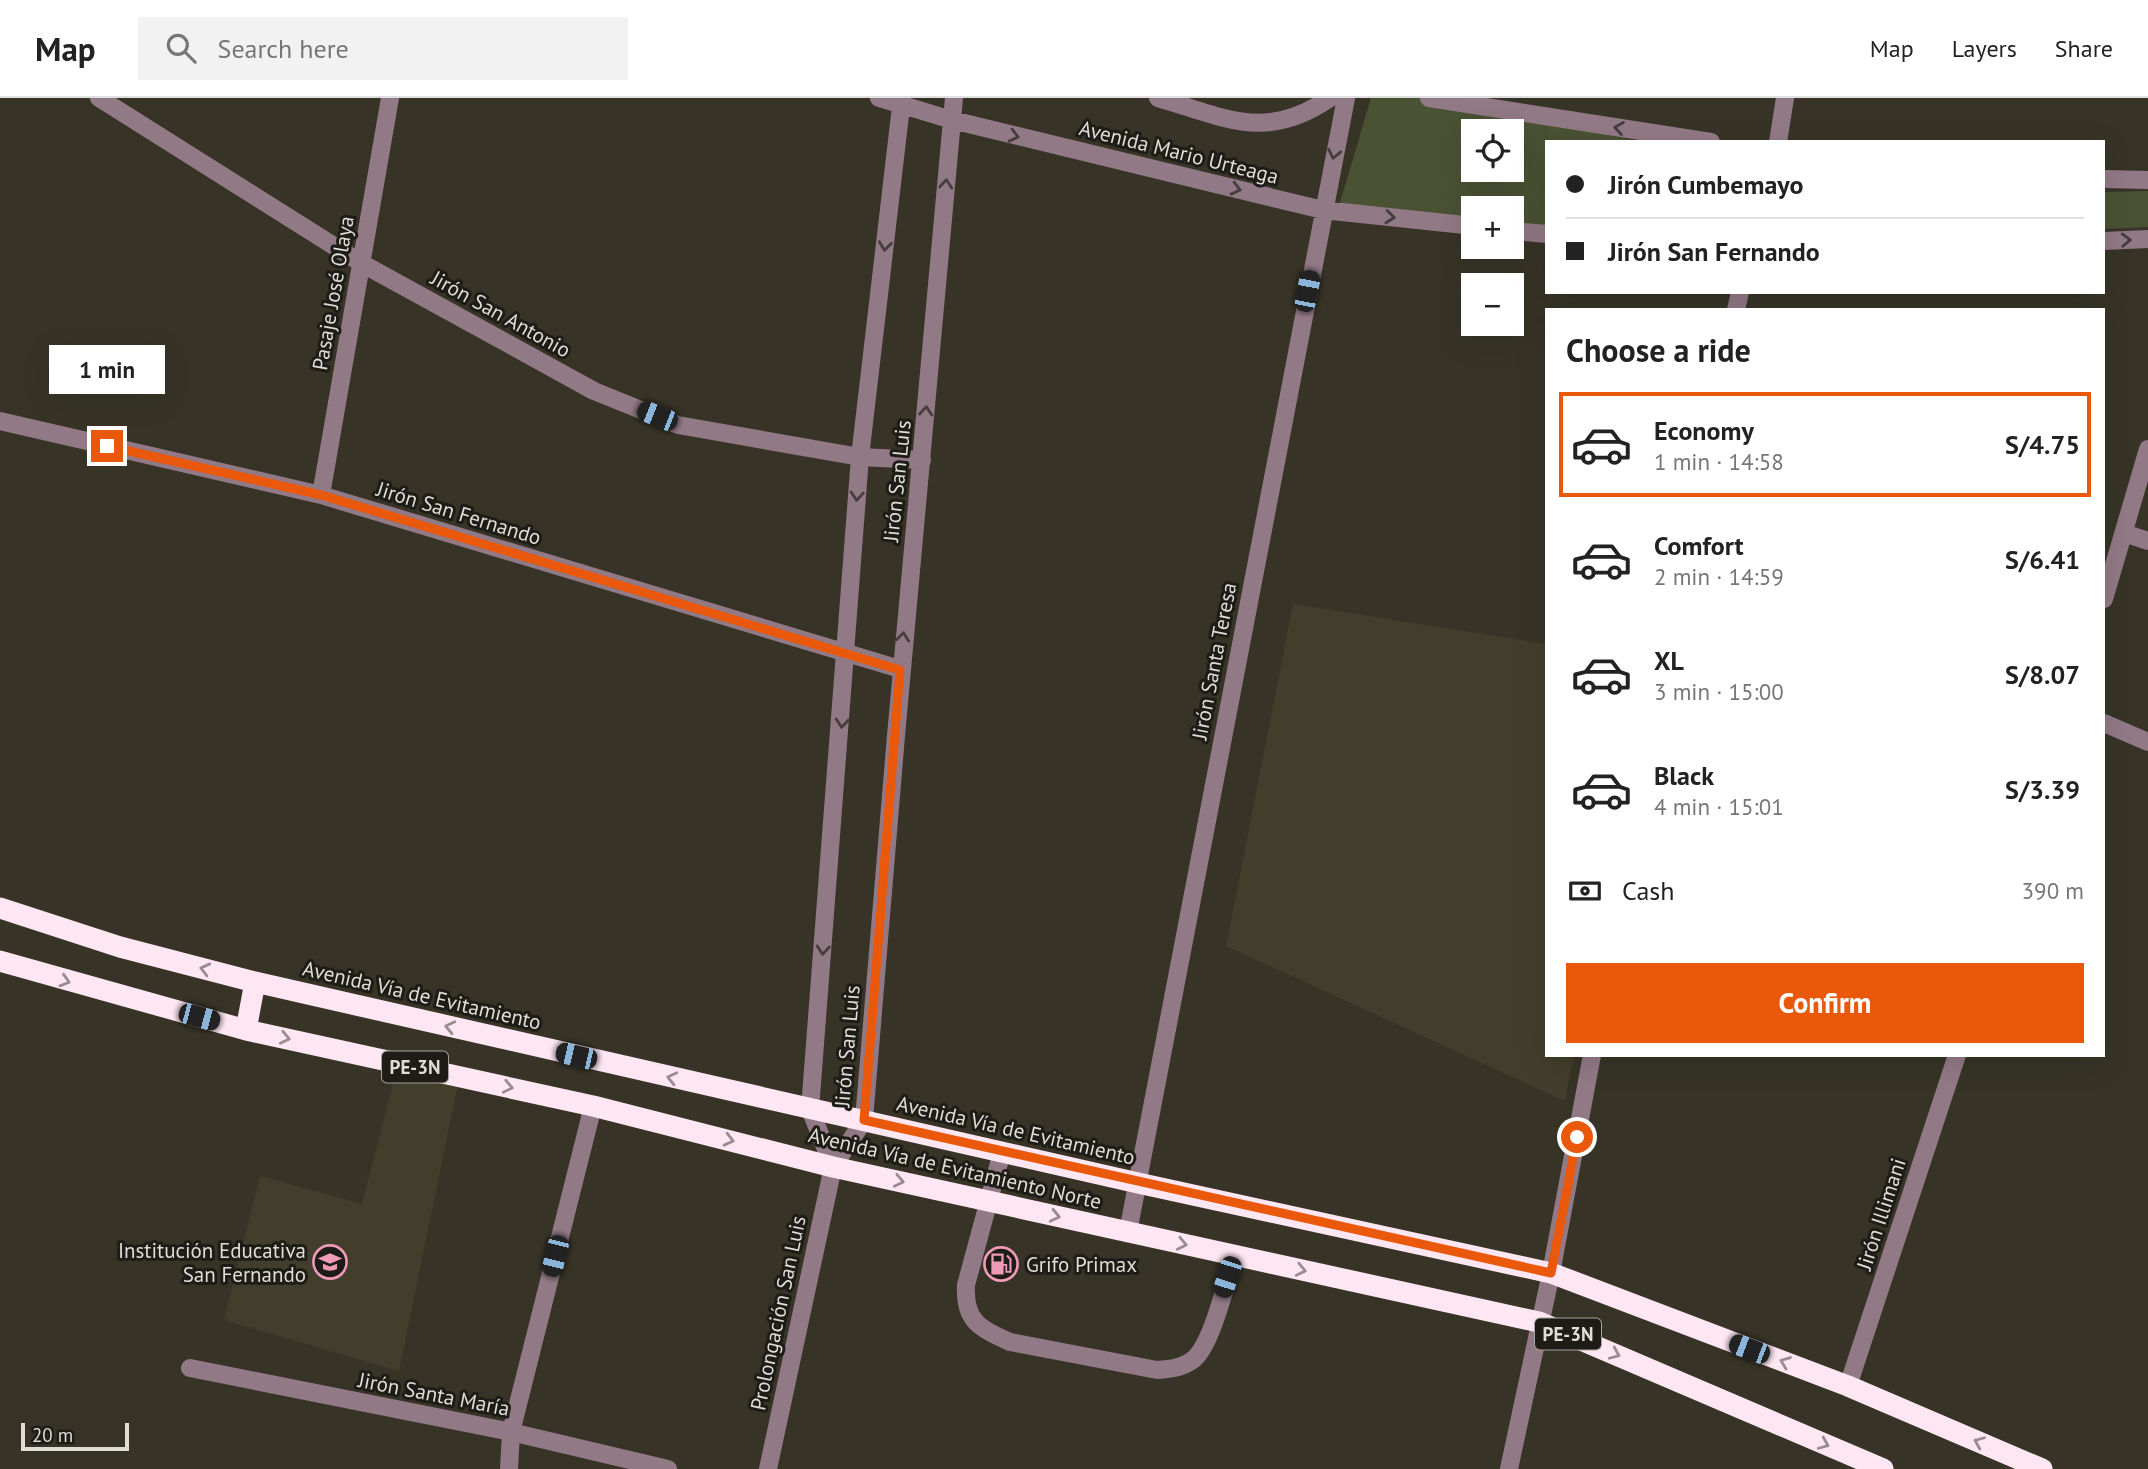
<!DOCTYPE html>
<meta charset="utf-8">
<style>
:root{--surface:#fff;--page:#f2f2f2;--text:#222;--muted:#767676;--line:#e0e0e0;--accent:#ea580c}
body{margin:0;font-family:"PT Sans",sans-serif;background:var(--page);color:var(--text);height:100vh;display:flex;flex-direction:column;font-size:26px;white-space:nowrap}
*{box-sizing:border-box;margin:0}
p{font-size:23px;color:var(--muted)}
.icon{flex:none;width:38px;height:38px;fill:none;stroke:currentColor;stroke-width:2;stroke-linecap:round;stroke-linejoin:round}
.map{position:relative;flex:1;overflow:hidden}
.details{position:absolute;left:1545px;top:210px;width:560px;height:749px;display:flex;flex-direction:column;background:var(--surface);border-radius:0px;box-shadow:0 7px 28px #0002}
.details>*{flex:none}
.banner{position:absolute;left:1545px;top:42px;width:560px;height:154px;border-radius:0px;box-shadow:0 7px 28px #0002;display:grid;align-content:center;height:154px;padding:0 21px;background:var(--surface)}
.buttons{position:absolute;left:1461px;top:21px;display:grid;gap:14px}
.buttons a{display:grid;place-items:center;width:63px;height:63px;border-radius:0px;background:var(--surface);box-shadow:0 7px 28px #0002;font-size:35px}
.scale{position:absolute;left:21px;bottom:18px;width:108px;box-sizing:border-box;padding-left:7px;border:4px solid #dfded6;border-top:0;font-size:19px;line-height:24px;white-space:nowrap;color:#dfded6;-webkit-text-stroke:5px #1d1c16;paint-order:stroke}
.end{position:absolute;width:32px;height:32px;margin:-16px;border:9px solid #ea580c;background:#fff;box-shadow:0 0 0 4px #fff}
.from{border-radius:50%}
.bubble{position:absolute;height:49px;border-radius:0px;background:var(--surface);box-shadow:0 7px 28px #0002;font-size:23px;font-weight:800;line-height:49px;text-align:center}
.car{position:absolute;width:21px;height:42px;margin:-21px -10px;border-radius:9px;box-shadow:0 0 5px 2px #0007;background:linear-gradient(#222 24%,#8ab4d8 0 40%,#222 0 76%,#8ab4d8 0 86%,#222 0)}
.banner b{display:flex;align-items:center;gap:24px;height:66px;font-size:26px}
.banner b+b{border-top:2px solid var(--line)}
.banner i{width:18px;height:18px;background:var(--text)}
ul{padding:0;list-style:none}
li{display:flex;align-items:center;gap:21px;height:105px;margin:0 14px 10px;padding:0 7px;border:4px solid transparent;border-radius:0px}
li div{flex:1}
li b{display:block;font-size:26px}
li em{font-style:normal;font-weight:800}
li.selected{border-color:var(--accent)}
li>.icon{width:63px;height:63px;stroke-width:1.5}
h2{padding:0 21px;font-size:32px;line-height:84px}
.pay{display:flex;align-items:center;gap:18px;height:77px;padding:0 21px;font-size:26px}
.pay p{margin-inline-start:auto}
.action{display:flex;gap:14px;margin-top:auto;padding:14px 21px}
.action a{flex:1;height:80px;border-radius:0px;background:var(--accent);color:#fff;font-size:28px;font-weight:800;line-height:80px;text-align:center}
header{display:flex;align-items:center;gap:42px;box-sizing:border-box;height:98px;padding:0 35px;background:var(--surface);border-bottom:2px solid var(--line)}
header strong{font-size:33px}
nav{display:flex;gap:38px;margin-inline-start:auto;font-size:24px}
.search{width:490px;height:63px;background:var(--page);display:flex;align-items:center;gap:18px;box-sizing:border-box;padding:0 24px;border-radius:0px;color:var(--muted);font-size:26px}
.map>svg:first-child{display:block}
.built{fill:#423e2b}
.green{fill:#4a5234;fill-rule:evenodd}
.lines{fill:none;stroke-linecap:round;stroke-linejoin:round}
.minor{stroke:#927986;stroke-width:18}
.highway{stroke:#fee6f2;stroke-width:21}
.oneway{stroke:#463d3d}
.oneway2{stroke:#998b8f}
.route{stroke:#ea580c;stroke-width:9}
.labels{text-anchor:middle;dominant-baseline:central;stroke-width:6;stroke-linejoin:round;paint-order:stroke}
.shield{fill:#1d1c16;stroke:#a5a49c;stroke-width:2}
.shield-label{font-size:19px;font-weight:bold;fill:#dfded6}
.street-label{font-size:21px;fill:#dfded6;stroke:#1d1c16}
.poi-label{font-size:21px;fill:#dfded6;stroke:#1d1c16;text-anchor:end}
</style>
<header>
<strong>Map</strong>
<div class="search"><svg class="icon" aria-label="search" viewBox="0 0 24 24"><circle cx="10" cy="10" r="6"/><path d="M15 15l6 6"/></svg>Search here</div>
<nav><a>Map</a><a>Layers</a><a>Share</a></nav>
</header>
<div class="map">
<svg width="2148" height="1371" viewBox="0 0 2148 1371">
<rect width="100%" height="100%" fill="#373427"/>
<path class="built" d="M1293,506L1547,546V957H1574L1565,1003L1226,848Z
M400,959L460,976L399,1273L224,1222L260,1078L362,1106Z"/>
<path class="green" d="M1371,0H1423L1642,44H1547V140L1512,134V110H1474L1473,128L1339,108ZM1474,33H1512V72H1474Z
M2148,93V129L2104,131V94Z"/>
<g class="lines">
<path class="minor" d="M99,0L361,165L594,293L678,327L860,359L922,362
M879,0L952,22L1323,112L1474,128
M1158,0C1227,20 1265,44 1330,0
M1429,0L1711,44
M1778,44L1785,0
M2104,81L2148,82
M1512,133L1547,136
M2104,143L2148,141
M1736,212L1740,194
M0,323L321,397L900,571
M321,397L390,0
M2124,435L2148,443
M2104,501L2148,351
M2104,625L2148,644
M1002,1054L966,1187C964,1223 979,1230 1010,1244L1157,1272C1170,1271 1183,1270 1194,1261C1213,1244 1226,1183 1235,1157
M833,1069L810,1011L860,359L902,0
M1128,1134L1346,0
M190,1270L511,1334L668,1371
M1848,1288L1957,957
M509,1371L511,1334L593,1008
M768,1371L833,1069L864,1022C891,681 922,341 954,0
M1509,1371L1551,1175L1592,957"/>
<path class="highway" d="M0,810L120,849L255,884L1138,1085L1551,1175L1848,1288L2042,1371
M0,863L246,932L593,1008L833,1069L1539,1224L1883,1371
M246,932L255,884"/>
</g>
<defs><path id="oneway-chevron" d="M-2-3.5L2.5 0L-2 3.5" fill="none" stroke-width="1.6" stroke-linecap="round" stroke-linejoin="round" transform="scale(1.75)"/></defs>
<g class="oneway">
<use href="#oneway-chevron" transform="translate(1619 30) rotate(-171)"/>
<use href="#oneway-chevron" transform="translate(1014 38) rotate(14)"/>
<use href="#oneway-chevron" transform="translate(1334 56) rotate(102)"/>
<use href="#oneway-chevron" transform="translate(946 86) rotate(-85)"/>
<use href="#oneway-chevron" transform="translate(1236 91) rotate(14)"/>
<use href="#oneway-chevron" transform="translate(1390 119) rotate(6)"/>
<use href="#oneway-chevron" transform="translate(2126 142) rotate(-2)"/>
<use href="#oneway-chevron" transform="translate(885 148) rotate(97)"/>
<use href="#oneway-chevron" transform="translate(926 313) rotate(-85)"/>
<use href="#oneway-chevron" transform="translate(857 398) rotate(94)"/>
<use href="#oneway-chevron" transform="translate(903 539) rotate(-84)"/>
<use href="#oneway-chevron" transform="translate(842 625) rotate(95)"/>
<use href="#oneway-chevron" transform="translate(823 852) rotate(95)"/>
</g>
<g class="oneway2">
<use href="#oneway-chevron" transform="translate(205 871) rotate(-166)"/>
<use href="#oneway-chevron" transform="translate(65 883) rotate(17)"/>
<use href="#oneway-chevron" transform="translate(450 929) rotate(-167)"/>
<use href="#oneway-chevron" transform="translate(285 940) rotate(12)"/>
<use href="#oneway-chevron" transform="translate(672 980) rotate(-167)"/>
<use href="#oneway-chevron" transform="translate(508 989) rotate(12)"/>
<use href="#oneway-chevron" transform="translate(729 1042) rotate(14)"/>
<use href="#oneway-chevron" transform="translate(899 1083) rotate(12)"/>
<use href="#oneway-chevron" transform="translate(1055 1118) rotate(13)"/>
<use href="#oneway-chevron" transform="translate(1182 1146) rotate(12)"/>
<use href="#oneway-chevron" transform="translate(1301 1172) rotate(12)"/>
<use href="#oneway-chevron" transform="translate(1615 1256) rotate(23)"/>
<use href="#oneway-chevron" transform="translate(1785 1264) rotate(-159)"/>
<use href="#oneway-chevron" transform="translate(1979 1344) rotate(-157)"/>
<use href="#oneway-chevron" transform="translate(1824 1346) rotate(23)"/>
</g>
<g class="lines">
<path class="route" d="M107,348L321,397L900,572L864,1022L1551,1175L1577,1039"/>
</g>
<defs>
<g id="school-ring" transform="scale(1.75)"><circle r="9.5" fill="#1d1c16" stroke="#ef9ab9" stroke-width="1.5"/><path d="M0-5L7-2L0 1L-7-2ZM-4 1L0 2.5L4 1V4Q0 6-4 4Z" fill="#ef9ab9"/></g>
<g id="fuel-ring" transform="scale(1.75)"><circle r="9.5" fill="#1d1c16" stroke="#ef9ab9" stroke-width="1.5"/><path d="M-5.5-6h7V0h2V4h1.3V-2.5L3-4.5l.8-.8L6-3V5H2.5V1h-1V6h-7ZM-4.2-4.7v3.2H.2V-4.7Z" fill="#ef9ab9"/></g>
</defs>
<g fill-rule="evenodd">
<use href="#school-ring" x="330" y="1164"/>
<use href="#fuel-ring" x="1001" y="1166"/>
</g>
<g class="labels">
<g class="shield">
<rect x="382" y="953.5" width="66" height="31" rx="5"/>
<rect x="1535" y="1220.5" width="66" height="31" rx="5"/>
</g>
<g class="shield-label">
<text x="415" y="969">PE-3N</text>
<text x="1568" y="1236">PE-3N</text>
</g>
<g class="street-label">
<text transform="translate(1179 54) rotate(14)">Avenida Mario Urteaga</text>
<text transform="translate(333 195) rotate(-80)">Pasaje José Olaya</text>
<text transform="translate(501 216) rotate(29)">Jirón San Antonio</text>
<text transform="translate(897 383) rotate(-84)">Jirón San Luis</text>
<text transform="translate(459 415) rotate(17)">Jirón San Fernando</text>
<text transform="translate(1214 563) rotate(-79)">Jirón Santa Teresa</text>
<text transform="translate(422 897) rotate(13)">Avenida Vía de Evitamiento</text>
<text transform="translate(847 948) rotate(-85)">Jirón San Luis</text>
<text transform="translate(1016 1032) rotate(13)">Avenida Vía de Evitamiento</text>
<text transform="translate(955 1070) rotate(13)">Avenida Vía de Evitamiento Norte</text>
<text transform="translate(1881 1116) rotate(-72)">Jirón Illimani</text>
<text transform="translate(778 1215) rotate(-78)">Prolongación San Luis</text>
<text transform="translate(434 1296) rotate(11)">Jirón Santa María</text>
</g>
<g class="poi-label">
<text x="306" y="1152">Institución Educativa<tspan x="306" dy="24">San Fernando</tspan></text>
<text x="1026" y="1166" text-anchor="start">Grifo Primax</text>
</g>
</g>
</svg>
<div class="buttons">
<a><svg class="icon" aria-label="locate" viewBox="0 0 24 24"><circle cx="12" cy="12" r="6"/><path d="M12 2v4M12 18v4M2 12h4M18 12h4"/></svg></a>
<a>+</a>
<a>−</a>
</div>
<div class="scale">20 m</div>
<i class="end from" style="left:1577px;top:1039px"></i>
<i class="end" style="left:107px;top:348px"></i>
<div class="bubble" style="left:49px;top:247px;width:116px">1 min</div>
<i class="car" style="left:1307px;top:193px;rotate:11deg"></i>
<i class="car" style="left:657px;top:318px;rotate:292deg"></i>
<i class="car" style="left:199px;top:919px;rotate:105deg"></i>
<i class="car" style="left:576px;top:958px;rotate:283deg"></i>
<i class="car" style="left:555px;top:1158px;rotate:194deg"></i>
<i class="car" style="left:1227px;top:1179px;rotate:198deg"></i>
<i class="car" style="left:1749px;top:1251px;rotate:291deg"></i>
<div class="banner">
<b><i class="from"></i>Jirón Cumbemayo</b>
<b><i></i>Jirón San Fernando</b>
</div>
<section class="details">
<h2>Choose a ride</h2>
<ul>
<li class="selected"><svg class="icon" aria-label="car" viewBox="0 0 24 24"><path d="M5 17H2v-5l4-1 3-4h7l3 4 3 1v5h-3M9 17h6M6 11h13"/><circle cx="7" cy="17" r="2"/><circle cx="17" cy="17" r="2"/></svg><div><b>Economy</b><p>1 min · 14:58</p></div><em>S/4.75</em></li>
<li><svg class="icon" aria-label="car" viewBox="0 0 24 24"><path d="M5 17H2v-5l4-1 3-4h7l3 4 3 1v5h-3M9 17h6M6 11h13"/><circle cx="7" cy="17" r="2"/><circle cx="17" cy="17" r="2"/></svg><div><b>Comfort</b><p>2 min · 14:59</p></div><em>S/6.41</em></li>
<li><svg class="icon" aria-label="car" viewBox="0 0 24 24"><path d="M5 17H2v-5l4-1 3-4h7l3 4 3 1v5h-3M9 17h6M6 11h13"/><circle cx="7" cy="17" r="2"/><circle cx="17" cy="17" r="2"/></svg><div><b>XL</b><p>3 min · 15:00</p></div><em>S/8.07</em></li>
<li><svg class="icon" aria-label="car" viewBox="0 0 24 24"><path d="M5 17H2v-5l4-1 3-4h7l3 4 3 1v5h-3M9 17h6M6 11h13"/><circle cx="7" cy="17" r="2"/><circle cx="17" cy="17" r="2"/></svg><div><b>Black</b><p>4 min · 15:01</p></div><em>S/3.39</em></li>
</ul>
<div class="pay"><svg class="icon" aria-label="cash" viewBox="0 0 24 24"><path d="M3 7h18v10H3z"/><circle cx="12" cy="12" r="2"/></svg>Cash<p>390 m</p></div>
<div class="action"><a>Confirm</a></div>
</section>
</div>
